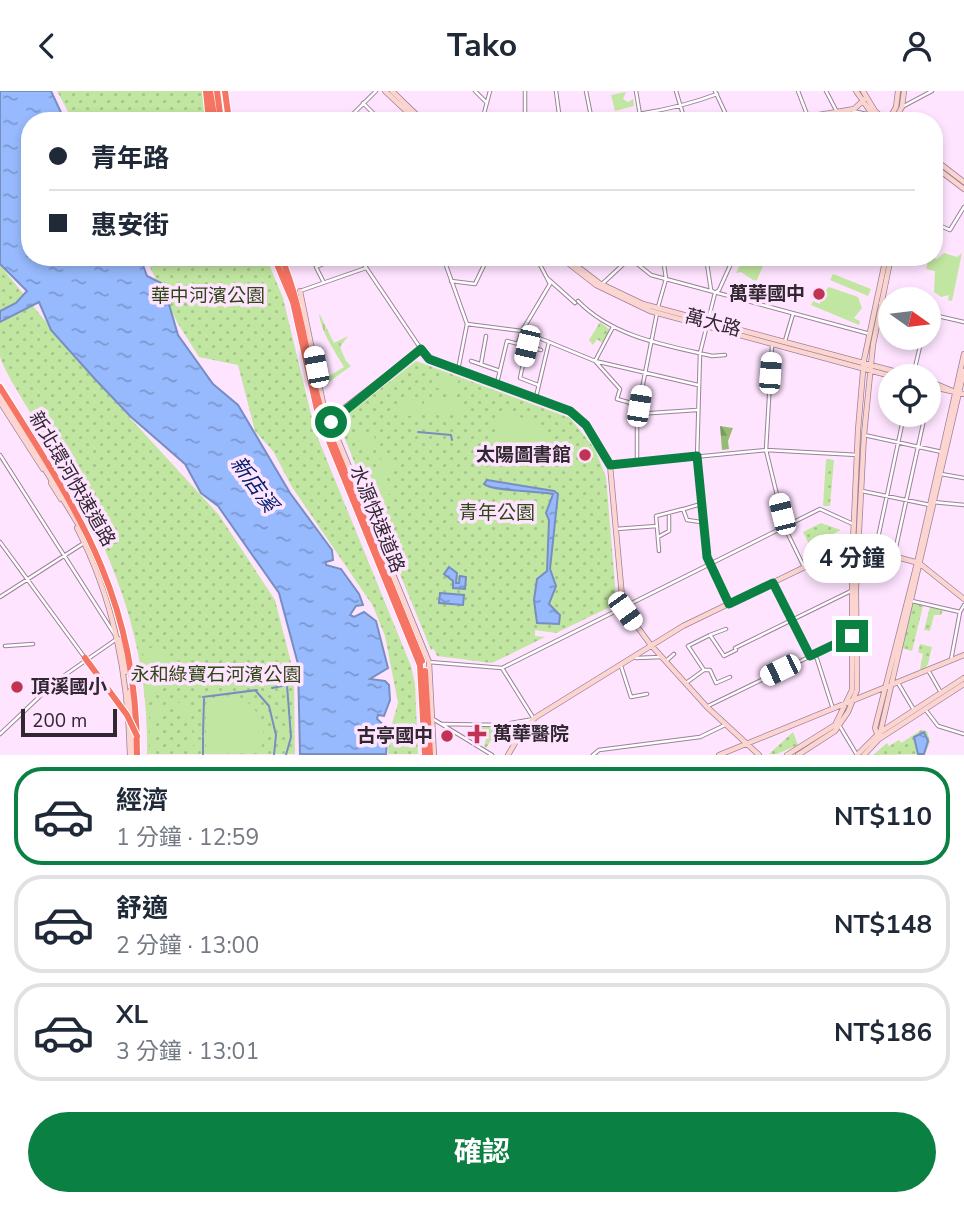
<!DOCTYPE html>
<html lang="zh-TW">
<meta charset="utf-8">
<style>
:root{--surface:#fff;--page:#f2f2f3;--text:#1f2937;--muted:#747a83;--line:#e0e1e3;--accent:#0b8043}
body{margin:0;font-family:"Nunito Sans","Noto Sans TC",sans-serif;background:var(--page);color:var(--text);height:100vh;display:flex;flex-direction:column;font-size:26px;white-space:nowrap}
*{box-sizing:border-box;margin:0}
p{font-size:23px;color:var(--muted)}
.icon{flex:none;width:38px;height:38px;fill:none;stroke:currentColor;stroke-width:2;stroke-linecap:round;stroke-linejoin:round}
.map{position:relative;height:664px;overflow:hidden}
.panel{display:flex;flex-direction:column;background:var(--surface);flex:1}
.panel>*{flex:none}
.banner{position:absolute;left:21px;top:21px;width:922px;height:154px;border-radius:28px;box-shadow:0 4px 10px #0003;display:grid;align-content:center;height:154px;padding:0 28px;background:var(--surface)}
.needle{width:46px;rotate:104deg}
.controls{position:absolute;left:878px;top:196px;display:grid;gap:14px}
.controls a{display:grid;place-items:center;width:63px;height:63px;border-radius:50%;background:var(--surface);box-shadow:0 4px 10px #0003;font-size:35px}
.scale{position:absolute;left:21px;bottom:18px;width:96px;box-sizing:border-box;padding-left:7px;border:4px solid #312731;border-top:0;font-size:19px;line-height:24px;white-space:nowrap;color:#312731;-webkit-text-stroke:5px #ffe4ff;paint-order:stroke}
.end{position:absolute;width:32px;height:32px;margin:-16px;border:9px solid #0b8043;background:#fff;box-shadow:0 0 0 4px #fff}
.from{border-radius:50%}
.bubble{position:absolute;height:49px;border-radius:24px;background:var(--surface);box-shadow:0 4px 10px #0003;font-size:23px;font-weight:700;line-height:49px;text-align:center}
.car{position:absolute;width:21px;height:42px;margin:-21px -10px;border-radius:9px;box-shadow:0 0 5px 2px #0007;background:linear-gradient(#fff 24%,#345 0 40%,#fff 0 76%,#345 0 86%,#fff 0)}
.banner b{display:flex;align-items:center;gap:24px;height:66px;font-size:26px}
.banner b+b{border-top:2px solid var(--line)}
.banner i{width:18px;height:18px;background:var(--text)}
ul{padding:12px 0 0;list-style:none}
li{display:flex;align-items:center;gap:21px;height:98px;margin:0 14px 10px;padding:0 14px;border:4px solid var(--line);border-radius:28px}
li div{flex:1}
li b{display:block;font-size:26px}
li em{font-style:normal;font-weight:700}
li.active{border-color:var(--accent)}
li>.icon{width:63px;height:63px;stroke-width:1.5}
.action{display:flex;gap:14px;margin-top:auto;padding:14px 28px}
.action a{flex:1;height:80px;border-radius:42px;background:var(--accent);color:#fff;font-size:28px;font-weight:700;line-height:80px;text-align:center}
header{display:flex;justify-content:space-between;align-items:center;height:91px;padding:0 28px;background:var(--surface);font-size:32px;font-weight:700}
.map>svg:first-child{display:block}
.grass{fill:url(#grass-tufts)}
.forest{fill:url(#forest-firs)}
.park{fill:url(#park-dots)}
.pitch{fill:#c1e6a1}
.water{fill:url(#water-ripples);stroke:#788ec0;stroke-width:2}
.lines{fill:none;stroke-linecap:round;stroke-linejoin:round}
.stream{stroke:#788ec0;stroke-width:2}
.street-casing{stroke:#9a8299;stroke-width:4.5}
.secondary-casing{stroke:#9a8299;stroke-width:6}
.highway-casing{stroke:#fff;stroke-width:8}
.street{stroke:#fff;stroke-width:2.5}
.secondary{stroke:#fcd5d0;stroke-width:4.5}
.highway{stroke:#f57463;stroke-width:6}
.highway-bridge-casing{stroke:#fff;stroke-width:8;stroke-linecap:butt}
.highway-bridge{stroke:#f57463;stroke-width:6}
.route{stroke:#0b8043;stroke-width:9}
.poi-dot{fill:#c23253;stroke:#ffe4ff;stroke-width:2.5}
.labels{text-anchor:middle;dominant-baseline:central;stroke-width:7;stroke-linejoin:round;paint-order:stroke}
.poi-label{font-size:19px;font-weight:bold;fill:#312731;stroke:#ffe4ff;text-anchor:end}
.park-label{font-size:19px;fill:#2e4614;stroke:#ffe4ff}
.street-label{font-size:19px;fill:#312731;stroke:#ffe4ff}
.water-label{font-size:21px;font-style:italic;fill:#03206b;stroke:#ffe4ff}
</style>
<header><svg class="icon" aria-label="back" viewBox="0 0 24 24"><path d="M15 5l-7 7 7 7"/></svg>Tako<svg class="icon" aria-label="person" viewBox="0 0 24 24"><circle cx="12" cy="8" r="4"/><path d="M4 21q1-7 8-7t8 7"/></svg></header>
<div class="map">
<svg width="964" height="664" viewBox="0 0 964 664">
<defs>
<pattern id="grass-tufts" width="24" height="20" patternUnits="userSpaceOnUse" patternTransform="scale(1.75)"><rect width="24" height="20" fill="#c1e6a1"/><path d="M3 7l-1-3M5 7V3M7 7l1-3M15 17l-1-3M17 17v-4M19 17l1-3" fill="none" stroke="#a6c58b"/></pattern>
<pattern id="forest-firs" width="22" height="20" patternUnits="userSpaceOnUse" patternTransform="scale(1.75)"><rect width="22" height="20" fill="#96bb74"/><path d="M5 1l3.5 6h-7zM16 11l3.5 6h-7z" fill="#7b9860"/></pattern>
<pattern id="park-dots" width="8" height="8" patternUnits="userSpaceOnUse" patternTransform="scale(1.75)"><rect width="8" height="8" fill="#c1e6a1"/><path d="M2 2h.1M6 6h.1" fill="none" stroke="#a6c58b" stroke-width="1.8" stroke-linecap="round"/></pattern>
<pattern id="water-ripples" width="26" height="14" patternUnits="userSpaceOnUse" patternTransform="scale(1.75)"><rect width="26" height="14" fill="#97bafe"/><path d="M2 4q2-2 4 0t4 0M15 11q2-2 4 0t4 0" fill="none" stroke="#7c97ce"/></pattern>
</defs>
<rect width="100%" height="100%" fill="#ffe4ff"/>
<path class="grass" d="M626,1L623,8L628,11L633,8L634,15L615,20L611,4Z
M319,222L334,252L348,245L340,256L346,270L351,275L329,291L324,288L344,276C336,262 321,242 319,222Z"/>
<path class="forest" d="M720,335L733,337L728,350L729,358L722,359Z"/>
<path class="park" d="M57,0H209L215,30H73Z
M145,166H266L283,207L315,340L411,575L415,593L418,663H388L389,643L398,612L385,545L373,515L292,396L273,360L255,340L238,274L199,266L177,231Z
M0,174L76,268L219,424L275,509L294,583L295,663H147C149,548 112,460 55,362C45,344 2,279 0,265C0,236 0,203 0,174Z
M600,231L610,239L602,252L597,248L593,254L589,249Z
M416,270L570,327L595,358L606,386L616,506L612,515L556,542L535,539V545L545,546L492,572L437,565L434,558L431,559L338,331Z
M826,368L834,369L830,415H823Z
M821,432L841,439L810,455L803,441Z
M913,512L923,515L912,560L902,557Z
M930,516L943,519L941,524H934L930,540L924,539Z
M920,553L932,556L928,573L923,580L920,578L923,563L918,561Z
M497,635L498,638L486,657L484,655L487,645L474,636Z
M921,639L927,640L930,651L925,663L873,664L887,652L889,655L899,649L901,652Z
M793,641L798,654L777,663H769Z"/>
<path class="pitch" d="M944,162L957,166L962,162L952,210L948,209L949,204L941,206L934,201L935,180L926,178L929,166L937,168Z
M744,166H767L756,191L741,181L736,182Z
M833,183L871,198L868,205L830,189Z
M829,196L858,206L862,217L854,227L860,230L859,234L811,214L813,210L820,213L821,203Z
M440,283L459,287L455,302L437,297Z
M401,306L421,308L419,326L400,324Z
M424,306L461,308L460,324L424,322Z
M504,320L548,336C543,366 525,378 495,372L498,324Z
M357,341L374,345L380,360L362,356L360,349L354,346Z
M386,361L396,379L387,382L379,363Z
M381,374L392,402L378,408L366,380Z
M162,554L168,578L148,583L142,559Z
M161,583L163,602L145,604L143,585Z
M226,605L244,608C262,623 269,640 259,662L208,663L206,660V612Z
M171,611L181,612L191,621L194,663H190L187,624L172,616C148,619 155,646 155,663H150V621Z"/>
<path class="water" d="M0,0H51L65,30H30V166H140L147,185L163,193L178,244L213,293L238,314L290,402L332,459L333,469L326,471V474L341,478L359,503L363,514L356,515L350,524L354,526L364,521L376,530L388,577L370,588L385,590L389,594L390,609L384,625L378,624L377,628L388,638L386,663H300L298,573L279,502L218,415L201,402L185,373L130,325L94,287L51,239L39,211L0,231V220L16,212L27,200L0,173Z
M487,389L554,400L558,403L550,478L556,495L549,513L560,524L559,533L537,532L534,509L537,488L547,480L549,429L546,422L553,403C538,400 491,400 484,393Z
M449,476L457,482L456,492H459L460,485L466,486L465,498L453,497V490L444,483Z
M440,502L464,504L463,514L439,512Z
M924,641L928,650L924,663H918L914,646Z"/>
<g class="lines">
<path class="stream" d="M418,341L451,344L452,349
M272,597L287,594L297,586
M255,599L269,615L276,644L274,664
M203,606L257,599
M203,644L204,608
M203,646V664
M286,664L291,646L287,594"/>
<g class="street-casing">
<path id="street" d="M475,0L487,12
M525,0V30
M556,0L560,30
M586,0L592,30
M636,0L641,30
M676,0L685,30
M715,0L729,30
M798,0L808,26
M826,0L837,21
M363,12L381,30
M902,16L932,0
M853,20L871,24
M483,28L492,30
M346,30L376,0
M482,30L490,0
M564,30C616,27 667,22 717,3
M934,132L950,139L964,116
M359,166L421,258
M443,166L467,233L458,279
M706,166L711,199L715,202L700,262L697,368L707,466L728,513
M443,167L498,166
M576,176L588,166
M547,187L575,212
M323,190L316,176L340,166
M451,190L475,193L487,168
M601,194L630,167L651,184L870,243
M300,200L366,177
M715,202L719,199L734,166
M578,210C613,246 665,254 712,265L725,264
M880,212L891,214
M658,216L666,188L663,166
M929,223L964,231
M467,233L522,240L595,270L698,294
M613,236L595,270L620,298L617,308L638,314
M785,250L793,223
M518,252L522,240L550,193L536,166
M527,255L520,287L538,294
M772,255L766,359L785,437L804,476
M471,270L500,280
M481,273L486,245
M913,285L922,247
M497,292L507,250L541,259
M929,305L931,296
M536,306L549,251
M637,323L697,319
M864,344L942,361
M0,364L115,544
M637,371V323L657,222
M610,374L766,359L858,364
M941,383L964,387
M862,400L930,414
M933,411L964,414
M684,418L701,413
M616,438L657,435
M658,446L669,440V425
M0,451L85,567
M659,460L656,425L683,418L687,429L701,431
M875,461L904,324
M894,465L925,324
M773,492L809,564
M0,506L84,452
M912,510L960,521
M710,544L726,538
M5,555L33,553
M735,557L853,499
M813,563L817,568L833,618
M636,567L661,566
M951,569L960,521L964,514
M666,570L674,563
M429,571L502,577L820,418L853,433
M621,575L631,606L647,603
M704,579H710L716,592L730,586
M928,579L940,600
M686,592L704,579L688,555L710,544L724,565L736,559
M898,592L914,619
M708,615L850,546
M925,618L938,635L964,643
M433,628L492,664
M442,633L499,634L534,628L502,577
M839,634L857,664
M0,643L55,591L118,547
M593,664L599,659L700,646L725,634"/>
</g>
<g class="secondary-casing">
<path id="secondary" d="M385,0L417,30
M392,0L423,30
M856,0L877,30
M863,0L875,20L886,30
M783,30L854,18L866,7
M888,30L896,16L898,0
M894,30L902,16L904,0
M934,68L964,91
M934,75L964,98
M560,166L596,194L650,220L891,285
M565,166L599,192L643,213L912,285
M300,200L323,312L429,571L434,664
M929,290L955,301
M929,295L964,303
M0,304L81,438
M0,311L43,378
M330,328L421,258L429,268L552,313L577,325L586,334L610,374L623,516L650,553L707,616L759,664
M51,392L61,408
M77,437C114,509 128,584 130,664
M121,548L127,581
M130,600L133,664
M879,647L964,280
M879,648L875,637L917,472L964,263
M508,664L524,637L536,626L683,535L844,457L859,456L919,472L964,508
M719,664L964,564
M787,664L835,634L852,599V473L858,339L864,269L886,166
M798,664L835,640L848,621L857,599L856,498L864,344L873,254L891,166
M857,664L879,642L964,587
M864,664L879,648L964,593"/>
</g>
<g class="highway-casing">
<path id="highway" d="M206,0L209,30
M210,0L215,30
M217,0L221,30
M225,0L229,30
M274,166L293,211L318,323L420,574L425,664
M281,166C305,221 306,281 327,336
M0,296C80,423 137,507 137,664
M331,346L422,570
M425,580L430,664"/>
</g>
<use href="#street" class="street"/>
<use href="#secondary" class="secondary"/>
<use href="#highway" class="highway"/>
<g class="highway-bridge-casing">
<path id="highway-bridge" d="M85,567L127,624L137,645"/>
</g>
<use href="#highway-bridge" class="highway-bridge"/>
</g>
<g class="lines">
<path class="route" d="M331,331L421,258L429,268L570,320L586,334L610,374L697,365L707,466L729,513L773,492L810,565L852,545"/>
</g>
<g class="poi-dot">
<circle cx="819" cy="203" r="7"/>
<circle cx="585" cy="364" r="7"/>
<circle cx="17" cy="596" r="7"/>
<path d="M473.5 632.5h7v7h7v7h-7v7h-7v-7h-7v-7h7z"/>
<circle cx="447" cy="645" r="7"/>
</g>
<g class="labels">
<g class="poi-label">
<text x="805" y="203">萬華國中</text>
<text x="571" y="364">太陽圖書館</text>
<text x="31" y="596" text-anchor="start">頂溪國小</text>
<text x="493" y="643" text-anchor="start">萬華醫院</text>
<text x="433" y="645">古亭國中</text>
</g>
<g class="park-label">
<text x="208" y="205">華中河濱公園</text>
<text x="497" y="422">青年公園</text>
<text x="216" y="584">永和綠寶石河濱公園</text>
</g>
<g class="street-label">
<text transform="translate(713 232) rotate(15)">萬大路</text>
<text transform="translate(72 388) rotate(60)">新北環河快速道路</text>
<text transform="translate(377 428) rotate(68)">水源快速道路</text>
</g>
<g class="water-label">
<text transform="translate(254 393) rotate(54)">新店溪</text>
</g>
</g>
</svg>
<div class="controls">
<a><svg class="needle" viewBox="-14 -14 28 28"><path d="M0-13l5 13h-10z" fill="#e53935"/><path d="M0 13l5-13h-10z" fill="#747a83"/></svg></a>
<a><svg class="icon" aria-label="locate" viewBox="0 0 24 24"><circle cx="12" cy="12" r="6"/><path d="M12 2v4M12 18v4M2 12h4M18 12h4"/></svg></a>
</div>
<div class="scale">200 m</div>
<i class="end from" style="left:331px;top:331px"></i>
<i class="end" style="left:852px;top:545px"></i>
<div class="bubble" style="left:803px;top:443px;width:98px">4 分鐘</div>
<i class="car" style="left:527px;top:255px;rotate:193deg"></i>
<i class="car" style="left:316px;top:276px;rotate:349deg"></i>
<i class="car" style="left:770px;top:282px;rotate:4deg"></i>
<i class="car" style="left:639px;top:315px;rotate:9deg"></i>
<i class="car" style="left:782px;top:423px;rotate:346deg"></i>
<i class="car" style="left:625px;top:520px;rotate:144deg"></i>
<i class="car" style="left:780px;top:579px;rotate:244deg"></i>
<div class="banner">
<b><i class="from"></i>青年路</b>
<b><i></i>惠安街</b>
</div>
</div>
<section class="panel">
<ul>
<li class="active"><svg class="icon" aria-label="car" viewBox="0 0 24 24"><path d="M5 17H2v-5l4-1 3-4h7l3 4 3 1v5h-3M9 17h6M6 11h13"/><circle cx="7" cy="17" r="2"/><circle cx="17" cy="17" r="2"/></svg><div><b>經濟</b><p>1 分鐘 · 12:59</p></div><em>NT$110</em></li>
<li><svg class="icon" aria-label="car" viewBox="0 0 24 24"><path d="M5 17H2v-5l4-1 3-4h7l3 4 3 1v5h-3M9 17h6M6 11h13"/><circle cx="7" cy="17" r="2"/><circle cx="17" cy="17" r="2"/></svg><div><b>舒適</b><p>2 分鐘 · 13:00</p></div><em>NT$148</em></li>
<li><svg class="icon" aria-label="car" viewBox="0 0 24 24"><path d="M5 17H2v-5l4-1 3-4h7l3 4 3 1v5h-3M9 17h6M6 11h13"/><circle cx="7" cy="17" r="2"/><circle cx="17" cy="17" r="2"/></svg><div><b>XL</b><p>3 分鐘 · 13:01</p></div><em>NT$186</em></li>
</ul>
<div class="action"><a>確認</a></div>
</section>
